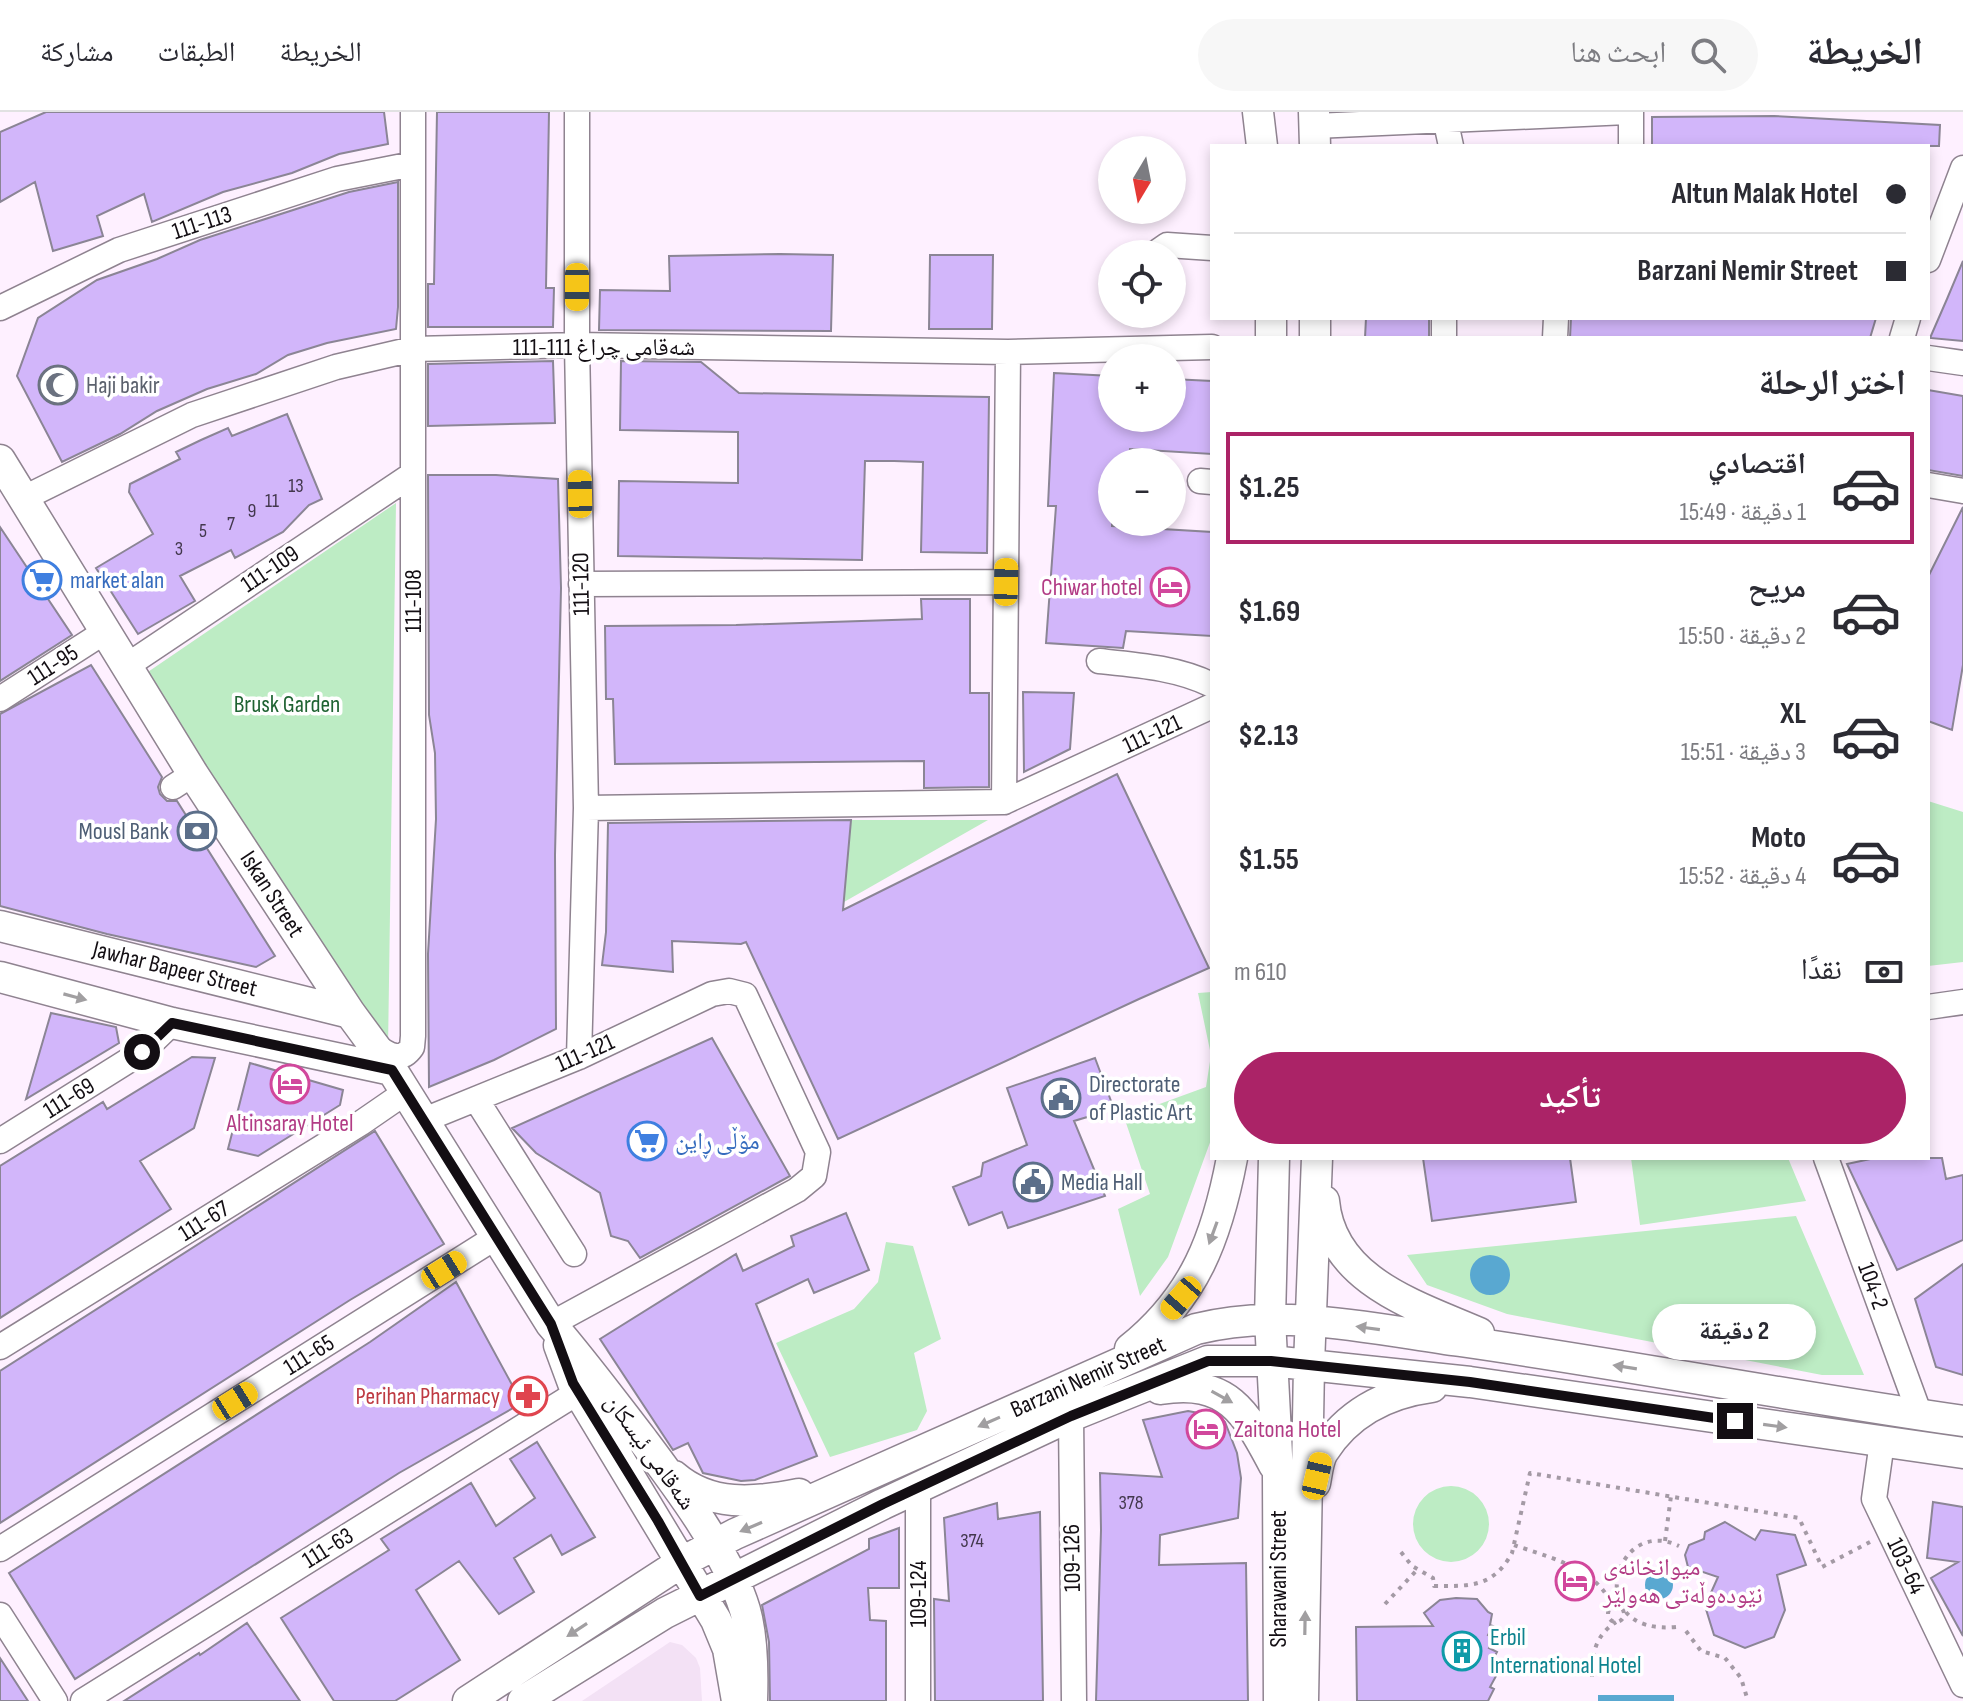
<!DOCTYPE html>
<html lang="ar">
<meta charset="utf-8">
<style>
:root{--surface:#fff;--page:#f7f7f7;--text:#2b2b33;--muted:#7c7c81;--line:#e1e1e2;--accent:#ab2367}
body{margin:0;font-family:"Sofia Sans Condensed","Noto Naskh Arabic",sans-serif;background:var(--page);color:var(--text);direction:rtl;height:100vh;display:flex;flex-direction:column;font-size:30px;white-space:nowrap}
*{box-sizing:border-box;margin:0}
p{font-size:26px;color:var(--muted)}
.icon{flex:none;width:44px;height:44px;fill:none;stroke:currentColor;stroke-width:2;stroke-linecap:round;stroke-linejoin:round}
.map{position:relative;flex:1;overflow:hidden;direction:ltr}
.side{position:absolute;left:1210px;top:224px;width:720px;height:824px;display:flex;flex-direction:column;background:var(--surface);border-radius:0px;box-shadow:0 4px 12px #0003;direction:rtl}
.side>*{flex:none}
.top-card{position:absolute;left:1210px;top:32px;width:720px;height:176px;border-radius:0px;box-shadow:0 4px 12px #0003;direction:rtl;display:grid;align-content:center;height:176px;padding:0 24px;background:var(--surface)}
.needle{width:52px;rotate:190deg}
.fabs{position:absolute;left:1098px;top:24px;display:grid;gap:16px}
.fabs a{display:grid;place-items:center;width:88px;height:88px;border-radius:50%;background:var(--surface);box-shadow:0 4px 12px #0003;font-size:40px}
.end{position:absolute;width:36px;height:36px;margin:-18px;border:10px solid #130e13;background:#fff;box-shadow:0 0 0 4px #fff}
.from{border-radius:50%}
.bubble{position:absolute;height:56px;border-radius:28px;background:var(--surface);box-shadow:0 4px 12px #0003;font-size:26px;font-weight:700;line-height:56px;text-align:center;direction:rtl}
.car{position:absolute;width:24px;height:48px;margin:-24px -12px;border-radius:10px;box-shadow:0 0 6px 2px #0007;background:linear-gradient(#f5c518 24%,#345 0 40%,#f5c518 0 76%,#345 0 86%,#f5c518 0)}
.top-card b{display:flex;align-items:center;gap:28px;height:76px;font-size:30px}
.top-card b+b{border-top:2px solid var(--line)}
.top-card i{width:20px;height:20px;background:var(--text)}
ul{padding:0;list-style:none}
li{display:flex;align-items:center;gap:24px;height:112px;margin:0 16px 12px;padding:0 8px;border:4px solid transparent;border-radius:0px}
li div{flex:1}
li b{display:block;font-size:30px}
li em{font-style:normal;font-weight:700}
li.on{border-color:var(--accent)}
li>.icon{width:72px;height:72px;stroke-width:1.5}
h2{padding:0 24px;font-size:36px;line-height:96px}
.pay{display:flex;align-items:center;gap:20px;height:88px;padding:0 24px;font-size:30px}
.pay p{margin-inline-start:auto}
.primary-button{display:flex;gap:16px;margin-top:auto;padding:16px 24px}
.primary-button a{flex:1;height:92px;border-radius:48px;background:var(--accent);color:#fff;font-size:32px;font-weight:700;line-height:92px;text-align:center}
header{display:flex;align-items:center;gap:48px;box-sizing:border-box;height:112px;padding:0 40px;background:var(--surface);border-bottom:2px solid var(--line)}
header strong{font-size:38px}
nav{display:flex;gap:44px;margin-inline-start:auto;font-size:28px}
.search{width:560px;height:72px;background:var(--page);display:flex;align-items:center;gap:20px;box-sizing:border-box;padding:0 28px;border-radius:44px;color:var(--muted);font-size:30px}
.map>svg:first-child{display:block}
.built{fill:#f3e1f5}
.green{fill:#bdecc4}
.water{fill:#59a8d1}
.building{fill:#d2b6fa;stroke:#8b8595;stroke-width:2}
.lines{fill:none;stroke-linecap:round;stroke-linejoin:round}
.minor-casing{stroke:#8f8390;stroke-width:27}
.major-casing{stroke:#8f8390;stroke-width:33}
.path{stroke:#a49aa5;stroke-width:4;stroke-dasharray:4 6;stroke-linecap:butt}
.minor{stroke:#fff;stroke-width:24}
.major{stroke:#fff;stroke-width:30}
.oneway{fill:#a19fa1}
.route{stroke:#130e13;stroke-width:10}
.labels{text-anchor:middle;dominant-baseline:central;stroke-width:7;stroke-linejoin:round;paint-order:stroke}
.number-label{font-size:20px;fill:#43384d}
.street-label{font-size:24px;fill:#130e13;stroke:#fff}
.worship-label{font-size:24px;fill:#5b616d;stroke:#fff;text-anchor:start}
.shop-label{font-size:24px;fill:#366cbe;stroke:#fff;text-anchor:start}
.hotel-label{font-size:24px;fill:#b23c85;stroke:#fff;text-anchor:start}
.park-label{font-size:24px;fill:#1f6332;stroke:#fff}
.service-label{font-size:24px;fill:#4e5e75;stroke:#fff;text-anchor:start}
.health-label{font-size:24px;fill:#be3a42;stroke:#fff;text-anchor:end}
.culture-label{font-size:24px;fill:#0d838f;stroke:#fff;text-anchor:start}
</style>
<header>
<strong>الخريطة</strong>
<div class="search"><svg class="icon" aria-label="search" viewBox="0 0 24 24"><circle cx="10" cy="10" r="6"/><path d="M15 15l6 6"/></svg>ابحث هنا</div>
<nav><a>الخريطة</a><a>الطبقات</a><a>مشاركة</a></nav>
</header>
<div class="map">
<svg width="1963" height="1589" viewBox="0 0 1963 1589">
<rect width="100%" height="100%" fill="#fef0ff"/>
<path class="built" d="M670,1530L682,1533L696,1546L700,1556L702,1589H582Z"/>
<path class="green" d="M396,391L388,937L142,564Z
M1928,689L1963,700V850L1928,854Z
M851,708H988L844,790Z
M1212,880V1025L1168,1145L1140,1184L1118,1097L1150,1082L1124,1005L1206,975L1211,943L1198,881Z
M1631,1046H1788L1806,1089L1640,1113Z
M1796,1104L1864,1263H1822L1507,1202L1427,1173L1407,1143Z
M886,1130L913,1134L941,1227L914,1241L927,1299L917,1318L830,1345L776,1231L854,1197L878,1170Z
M1413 1412a38 38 0 1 1 76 0a38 38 0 1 1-76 0Z"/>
<path class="water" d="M1470 1163a20 20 0 1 1 40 0a20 20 0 1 1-40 0Z
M1645 1473a14 14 0 1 1 28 0a14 14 0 1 1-28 0Z
M1598,1583H1674V1589H1598Z"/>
<path class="building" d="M46,0H384L388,32L339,42L292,61L223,80L152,110L144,82L97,104L103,124L53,139L35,70L0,90V20Z
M437,0H549L546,176H554L553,215H428V172H434Z
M1774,4L1940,13L1939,34H1652V5Z
M398,70V195L396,217L327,231L288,243L256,262L207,277L157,299L120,322L62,350L17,264L38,206L97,168L157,147L200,128L349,80Z
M780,142L833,143L831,219L599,218L600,178L670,179L669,144Z
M930,143H993L992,217H929Z
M1963,149V229L1930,226L1947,187Z
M1366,206H1429V226H1365Z
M1571,206H1876L1870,226H1570Z
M553,249L555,311L428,314V252Z
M621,249L701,250L739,281L989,285L987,441L921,440L923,350L894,349H865L862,448L618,444L619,369L738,371V320L620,318Z
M1054,261L1112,264V306H1172V267L1212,269V342L1130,337L1129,350H1112V414L1212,420V524L1126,519L1123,536L1046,531L1056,394H1048Z
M1928,278L1963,284V364L1928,358Z
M287,302L322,387L309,393L283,420L235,446L231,438L180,464L195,489L138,522L96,456L153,422L129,380L130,372L180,347L176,340L201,328L228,316L232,324Z
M428,363H496L558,367L561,476L555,743L556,917L494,948L429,975L428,842L436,707L435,641L429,603Z
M1963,395V553L1952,618L1928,609V465Z
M0,415L72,523L0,569Z
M921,487H970V581H989V675L924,676V649L615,652L613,587H606L605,514L736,513L922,507Z
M91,553L162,665L158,675L160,682L167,689H177L275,844L256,855L107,822L0,794V602Z
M1023,580L1074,581L1070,637L1024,660Z
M1117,662L1209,856L1139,887L838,1027L746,830L741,832L672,829L673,860L602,853L606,820L608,711L851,708L843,798Z
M51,901L116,915L119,931L26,987Z
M712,926L790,1064L640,1146L628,1129L611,1124L600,1081L536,1041L512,1016Z
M192,945L215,946L194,1016L140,1049L171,1097L0,1206V1054L103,990L107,997Z
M1095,946L1114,997L1074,1009L1105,1084L1008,1116L1002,1100L969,1113L953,1075L981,1064L983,1051L1027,1033L1007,976Z
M250,951L343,978L340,993L258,1044L228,1037Z
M375,1019L444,1132L350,1188L0,1411V1259Z
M1423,1046H1570L1576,1090L1432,1109Z
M1875,1046H1942L1946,1067L1963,1063V1128L1897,1158L1847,1052Z
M846,1101L869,1158L814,1181L808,1167L756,1192L817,1344L755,1368L741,1369L703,1361L688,1331L673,1338L600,1227L736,1142L743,1159L794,1134L791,1124Z
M1963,1152V1263L1936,1255L1915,1187Z
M456,1170L522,1291L399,1361L75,1567L9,1461L370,1230Z
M1188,1299L1220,1305L1225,1310L1237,1341L1241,1366L1238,1406L1160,1423L1159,1453L1246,1451L1248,1589H1096L1101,1418L1100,1361L1162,1365L1143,1308Z
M537,1330L595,1425L562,1443L551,1423L514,1446L534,1480L499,1502L459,1449L416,1478L460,1548L395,1589H334L281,1506L389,1438L381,1427L471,1371L496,1414L535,1386L510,1347Z
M1933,1390L1963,1395V1524L1931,1466L1958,1450L1927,1446Z
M997,1391L998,1407L1040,1400L1043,1589H935L934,1487L949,1489L944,1406Z
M1725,1410L1755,1428L1761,1418L1795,1423L1806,1453L1777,1463L1785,1498L1774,1525L1745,1536L1714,1523L1705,1494L1718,1465L1688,1455L1685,1443L1689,1433L1704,1427L1705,1420Z
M899,1416V1476H868L870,1508L886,1509V1589H770L769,1530L762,1493L869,1437V1427Z
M1456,1486L1477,1487L1488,1500L1492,1502L1490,1513L1493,1514L1488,1523L1494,1526L1489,1536L1497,1540L1492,1549L1498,1553L1493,1562L1496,1564L1490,1575L1494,1577L1488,1589H1357L1356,1515L1433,1514L1424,1501L1440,1488Z
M247,1511L300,1589H124L199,1541L200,1543Z
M0,1546L28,1589H0Z"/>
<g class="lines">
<g class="minor-casing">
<path id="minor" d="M577,0V233L586,696L579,945
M1631,0V34
M1445,6L1451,34
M1315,14L1627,0
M1154,142L1167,133L1212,136
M1928,148L1963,56
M0,196L119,138L337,67L413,52
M1444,206V226
M1555,226L1556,206
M1902,226L1908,206
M1928,246L1963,251
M1200,369L1212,370
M1928,373L1963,379
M24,386L192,303L336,255L413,237L577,233L1008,240L1212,235
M581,472L1006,470
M1099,549C1138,553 1178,556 1212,573
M128,553L413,362
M0,587L106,519
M173,675L193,662
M1004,690L1008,240
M586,696L1004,690L1212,594
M1928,895L1963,890
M375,934C389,943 401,951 412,935L413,924V0
M476,987L574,1142
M424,1008L579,945L712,882L729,879L745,883L818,1040L814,1064L797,1078L551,1212
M0,1029L142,940L172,911
M1826,1046L1920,1303
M0,1235L361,1011L406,980
M1071,1304L1074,1589
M1882,1330L1874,1387L1963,1573
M0,1437L496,1125
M0,1503L55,1589
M83,1589L572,1284
M918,1589V1375"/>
</g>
<g class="major-casing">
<path id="major" d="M1258,0L1262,34
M1314,0L1315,34
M1315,206V226
M1271,226V206
M0,348L193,662L350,901L392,958L551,1212C583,1249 612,1288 642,1327C678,1375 728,1441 745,1498C753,1526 753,1560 752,1589
M0,814L350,901
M0,865L172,911L392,958
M1274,1046L1270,1207L1278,1362L1279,1589
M1324,1089C1331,1169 1417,1194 1479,1221
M559,1233L573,1271L716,1508L728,1537L737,1589
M1130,1237C1195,1185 1217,1125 1232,1046
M1160,1277C1227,1266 1246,1300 1274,1353
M674,1364C710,1395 754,1391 799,1382
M1315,1371C1317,1361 1318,1348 1323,1340C1348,1301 1387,1281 1432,1275
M468,1589L682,1450L735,1422L1196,1217C1283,1195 1373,1217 1460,1229C1628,1253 1795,1285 1963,1309
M523,1589L665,1501L883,1392L1071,1304L1208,1249H1271L1470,1270L1963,1341
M1303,1589L1309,1253L1317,1046"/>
</g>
<path class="path" d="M1665,1429L1671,1384
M1514,1433C1548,1445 1600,1457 1612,1495
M1401,1440L1412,1454L1433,1466L1434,1474C1469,1474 1493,1476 1512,1441L1530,1361L1799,1406L1822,1455L1870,1430
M1385,1492L1417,1458
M1608 1502a8 8 0 1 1 16 0a8 8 0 1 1-16 0Z
M1676,1515C1581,1524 1614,1402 1679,1434
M1686,1519L1701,1539L1725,1546L1741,1566L1748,1589
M1592,1565C1592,1541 1595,1524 1616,1510"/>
<use href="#minor" class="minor"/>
<use href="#major" class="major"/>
</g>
<defs><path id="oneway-solid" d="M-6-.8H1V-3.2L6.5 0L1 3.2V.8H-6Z" transform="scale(2)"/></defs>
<g class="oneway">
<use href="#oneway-solid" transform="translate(75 885) rotate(15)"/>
<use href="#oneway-solid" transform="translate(1213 1121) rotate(110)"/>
<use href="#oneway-solid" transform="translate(1368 1216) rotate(-172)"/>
<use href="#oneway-solid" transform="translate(1625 1255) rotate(-171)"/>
<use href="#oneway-solid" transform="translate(1222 1285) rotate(29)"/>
<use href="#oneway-solid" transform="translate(989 1310) rotate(156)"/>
<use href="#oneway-solid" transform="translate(1775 1314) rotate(8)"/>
<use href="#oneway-solid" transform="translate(751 1415) rotate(157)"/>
<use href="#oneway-solid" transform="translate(1305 1511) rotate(-89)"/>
<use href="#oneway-solid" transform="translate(577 1518) rotate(147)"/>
</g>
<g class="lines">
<path class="route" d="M142,940L172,911L392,958L551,1212L573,1271L658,1409L700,1484L883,1392L1071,1304L1208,1249H1271L1470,1270L1735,1309"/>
</g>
<defs>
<g id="mosque-ring" transform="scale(2)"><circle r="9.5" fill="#fff" stroke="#6b7280" stroke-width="1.5"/><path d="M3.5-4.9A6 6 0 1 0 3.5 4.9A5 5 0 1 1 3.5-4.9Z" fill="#6b7280"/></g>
<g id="supermarket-ring" transform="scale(2)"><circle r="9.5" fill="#fff" stroke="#3f7fe0" stroke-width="1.5"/><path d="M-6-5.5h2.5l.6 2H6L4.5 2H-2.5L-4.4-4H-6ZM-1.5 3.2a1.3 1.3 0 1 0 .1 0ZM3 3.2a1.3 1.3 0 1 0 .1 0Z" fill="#3f7fe0"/></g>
<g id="hotel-ring" transform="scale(2)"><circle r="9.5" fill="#fff" stroke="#d1479c" stroke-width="1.5"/><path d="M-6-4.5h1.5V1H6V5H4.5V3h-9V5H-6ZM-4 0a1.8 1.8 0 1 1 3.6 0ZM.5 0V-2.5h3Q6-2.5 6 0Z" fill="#d1479c"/></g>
<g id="bank-ring" transform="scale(2)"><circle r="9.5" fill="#fff" stroke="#5c6f8a" stroke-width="1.5"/><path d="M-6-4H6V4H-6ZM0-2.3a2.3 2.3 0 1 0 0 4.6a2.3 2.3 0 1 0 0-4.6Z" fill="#5c6f8a"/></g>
<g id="civic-ring" transform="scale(2)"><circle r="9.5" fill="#fff" stroke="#5c6f8a" stroke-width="1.5"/><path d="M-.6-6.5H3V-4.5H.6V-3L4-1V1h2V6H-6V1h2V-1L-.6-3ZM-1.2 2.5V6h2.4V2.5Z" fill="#5c6f8a"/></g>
<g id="pharmacy-ring" transform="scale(2)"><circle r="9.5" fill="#fff" stroke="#e0444e" stroke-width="1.5"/><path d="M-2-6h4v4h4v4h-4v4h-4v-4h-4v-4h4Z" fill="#e0444e"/></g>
<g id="building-ring" transform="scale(2)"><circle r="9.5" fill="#fff" stroke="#0f9aa8" stroke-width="1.5"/><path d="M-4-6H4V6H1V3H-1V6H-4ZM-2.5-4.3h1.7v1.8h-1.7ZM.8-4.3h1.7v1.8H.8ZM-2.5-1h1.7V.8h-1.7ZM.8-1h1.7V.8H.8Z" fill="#0f9aa8"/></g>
</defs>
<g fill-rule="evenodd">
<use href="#mosque-ring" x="58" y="273"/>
<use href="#supermarket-ring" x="42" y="468"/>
<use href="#hotel-ring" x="1170" y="475"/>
<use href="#bank-ring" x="197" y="719"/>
<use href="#hotel-ring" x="290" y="972"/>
<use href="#civic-ring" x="1061" y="986"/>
<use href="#supermarket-ring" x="647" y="1029"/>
<use href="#civic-ring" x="1033" y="1070"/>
<use href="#pharmacy-ring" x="528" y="1284"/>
<use href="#hotel-ring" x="1206" y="1317"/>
<use href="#hotel-ring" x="1575" y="1469"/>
<use href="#building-ring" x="1462" y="1539"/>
</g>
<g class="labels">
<g class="number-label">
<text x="296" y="374">13</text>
<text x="272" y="389">11</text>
<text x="252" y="399">9</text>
<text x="231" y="412">7</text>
<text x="203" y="419">5</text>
<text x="179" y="437">3</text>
<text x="1131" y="1391">378</text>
<text x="972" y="1429">374</text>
</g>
<g class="street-label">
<text transform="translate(202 111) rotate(-18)">111-113</text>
<text x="604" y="235">شەقامی چراغ 111-111</text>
<text transform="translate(270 457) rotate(-34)">111-109</text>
<text transform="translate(581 472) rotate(-91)">111-120</text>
<text transform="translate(413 489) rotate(-90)">111-108</text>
<text transform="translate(53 553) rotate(-33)">111-95</text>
<text transform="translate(1152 622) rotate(-25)">111-121</text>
<text transform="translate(272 782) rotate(57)">Iskan Street</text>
<text transform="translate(175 857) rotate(14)">Jawhar Bapeer Street</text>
<text transform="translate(585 941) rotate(-24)">111-121</text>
<text transform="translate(69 986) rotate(-32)">111-69</text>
<text transform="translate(204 1109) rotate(-32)">111-67</text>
<text transform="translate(1873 1174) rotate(70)">104-2</text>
<text transform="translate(309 1243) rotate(-32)">111-65</text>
<text transform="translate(1088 1265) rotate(-24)">Barzani Nemir Street</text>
<text transform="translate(650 1340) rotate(54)">شەقامی ئیسکان</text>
<text transform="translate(328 1436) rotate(-32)">111-63</text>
<text transform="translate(1072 1446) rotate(-91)">109-126</text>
<text transform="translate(1906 1454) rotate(65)">103-64</text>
<text transform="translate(1278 1467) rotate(-90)">Sharawani Street</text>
<text transform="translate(918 1482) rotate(-90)">109-124</text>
</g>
<g class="worship-label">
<text x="86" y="273">Haji bakir</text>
</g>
<g class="shop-label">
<text x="70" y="468">market alan</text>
<text x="675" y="1029">مۆڵی ڕاین</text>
</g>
<g class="hotel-label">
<text x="1142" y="475" text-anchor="end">Chiwar hotel</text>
<text x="290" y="1011" text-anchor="middle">Altinsaray Hotel</text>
<text x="1234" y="1317">Zaitona Hotel</text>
<text x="1603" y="1455">میوانخانەی<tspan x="1603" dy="28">نێودەوڵەتی هەولێر</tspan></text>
</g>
<g class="park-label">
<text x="287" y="592">Brusk Garden</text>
</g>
<g class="service-label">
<text x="169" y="719" text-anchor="end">Mousl Bank</text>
<text x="1089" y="972">Directorate<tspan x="1089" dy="28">of Plastic Art</tspan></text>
<text x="1061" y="1070">Media Hall</text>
</g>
<g class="health-label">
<text x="500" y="1284">Perihan Pharmacy</text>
</g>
<g class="culture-label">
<text x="1490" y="1525">Erbil<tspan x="1490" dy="28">International Hotel</tspan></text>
</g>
</g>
</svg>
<div class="fabs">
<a><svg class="needle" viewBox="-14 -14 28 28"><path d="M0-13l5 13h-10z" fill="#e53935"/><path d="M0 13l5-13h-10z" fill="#7c7c81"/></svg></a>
<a><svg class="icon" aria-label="locate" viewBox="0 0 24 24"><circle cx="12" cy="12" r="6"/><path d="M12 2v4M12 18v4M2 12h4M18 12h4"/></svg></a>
<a>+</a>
<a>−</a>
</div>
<i class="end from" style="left:142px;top:940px"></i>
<i class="end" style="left:1735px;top:1309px"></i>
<div class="bubble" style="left:1652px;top:1192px;width:164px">2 دقيقة</div>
<i class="car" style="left:577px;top:175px;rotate:180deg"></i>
<i class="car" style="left:580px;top:382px;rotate:359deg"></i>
<i class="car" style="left:1006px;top:470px;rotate:1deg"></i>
<i class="car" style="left:444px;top:1158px;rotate:58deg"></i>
<i class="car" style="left:1181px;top:1186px;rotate:221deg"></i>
<i class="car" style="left:235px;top:1289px;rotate:58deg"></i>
<i class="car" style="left:1317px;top:1364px;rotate:13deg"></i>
<div class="top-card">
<b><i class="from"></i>Altun Malak Hotel</b>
<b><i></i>Barzani Nemir Street</b>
</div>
<section class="side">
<h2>اختر الرحلة</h2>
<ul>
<li class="on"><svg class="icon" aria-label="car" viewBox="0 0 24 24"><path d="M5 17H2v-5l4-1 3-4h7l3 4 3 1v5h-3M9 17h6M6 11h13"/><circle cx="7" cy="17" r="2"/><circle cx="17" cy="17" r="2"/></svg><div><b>اقتصادي</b><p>1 دقيقة · 15:49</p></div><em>$1.25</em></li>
<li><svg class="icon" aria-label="car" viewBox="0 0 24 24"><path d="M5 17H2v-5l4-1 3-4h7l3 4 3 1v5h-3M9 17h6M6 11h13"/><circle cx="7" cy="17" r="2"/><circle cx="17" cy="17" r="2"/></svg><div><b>مريح</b><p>2 دقيقة · 15:50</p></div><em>$1.69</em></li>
<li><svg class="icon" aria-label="car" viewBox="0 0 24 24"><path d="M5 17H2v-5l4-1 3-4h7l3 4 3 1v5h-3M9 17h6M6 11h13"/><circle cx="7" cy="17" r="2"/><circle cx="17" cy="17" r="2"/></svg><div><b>XL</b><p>3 دقيقة · 15:51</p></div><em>$2.13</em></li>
<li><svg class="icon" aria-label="car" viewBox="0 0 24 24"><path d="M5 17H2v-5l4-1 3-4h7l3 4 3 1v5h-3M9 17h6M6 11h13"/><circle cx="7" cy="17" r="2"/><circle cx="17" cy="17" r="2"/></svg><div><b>Moto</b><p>4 دقيقة · 15:52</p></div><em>$1.55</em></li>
</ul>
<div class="pay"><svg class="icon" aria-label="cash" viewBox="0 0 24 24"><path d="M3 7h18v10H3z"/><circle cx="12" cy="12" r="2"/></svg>نقدًا<p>610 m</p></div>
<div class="primary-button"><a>تأكيد</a></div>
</section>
</div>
